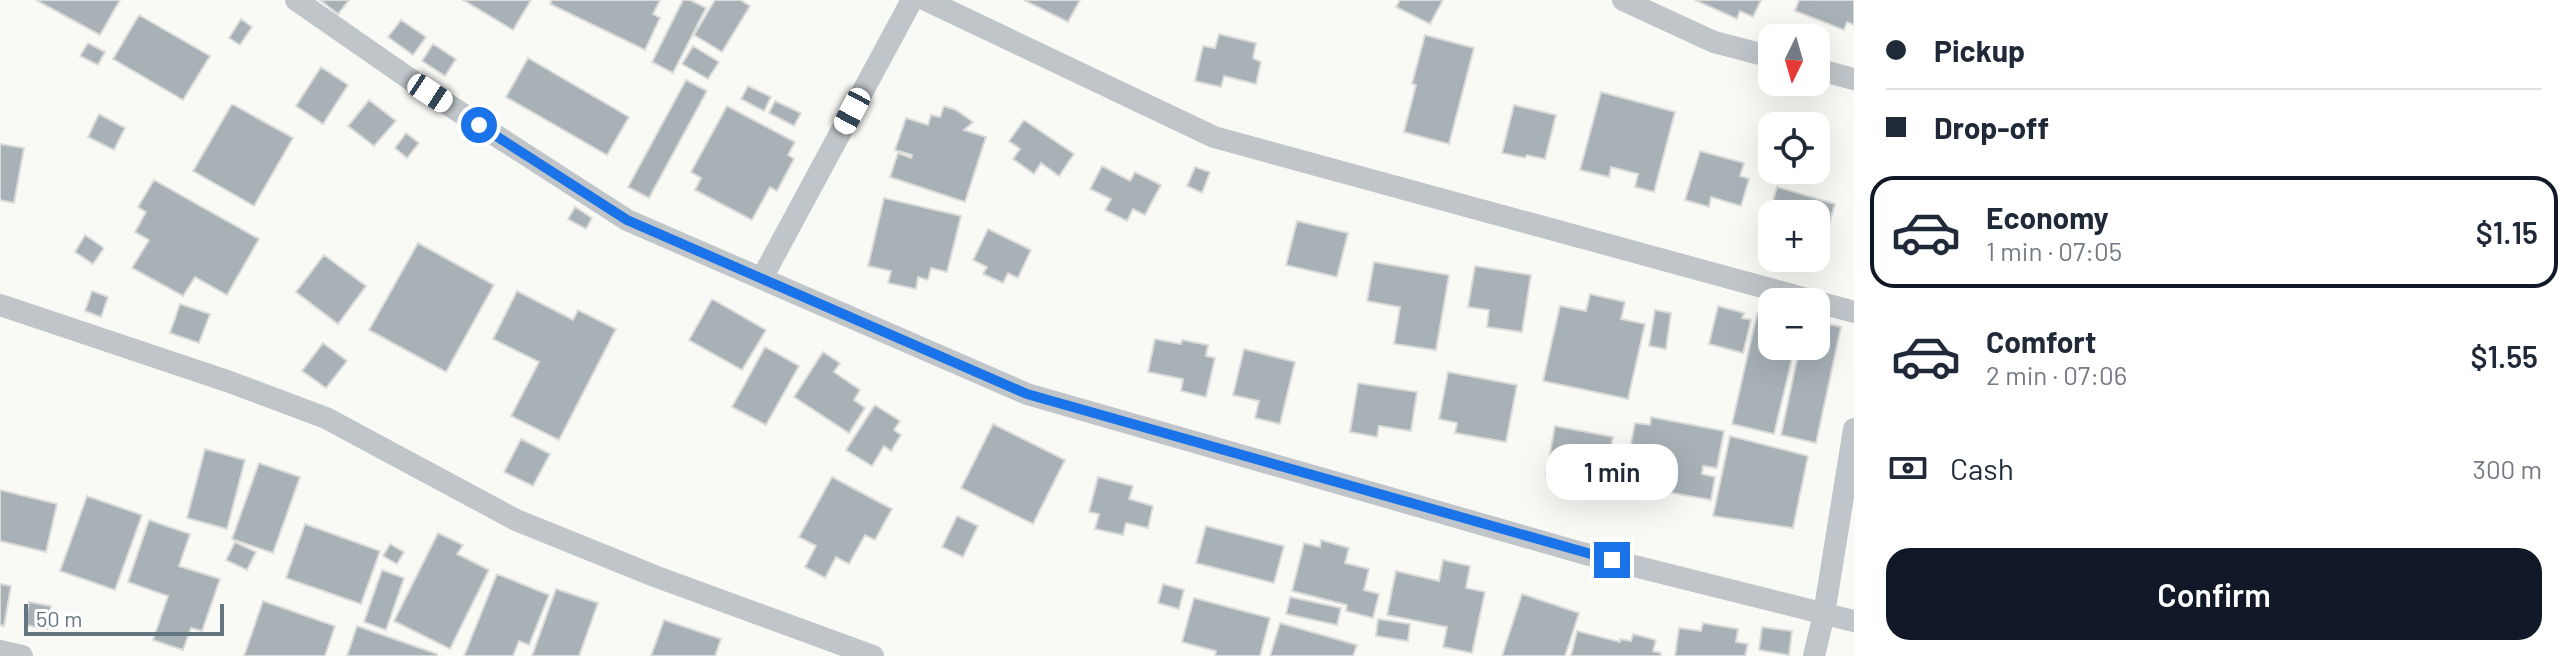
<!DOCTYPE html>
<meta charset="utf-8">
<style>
:root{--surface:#fff;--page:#f6f6f7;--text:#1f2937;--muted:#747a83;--line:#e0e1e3;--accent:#111827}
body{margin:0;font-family:Barlow,sans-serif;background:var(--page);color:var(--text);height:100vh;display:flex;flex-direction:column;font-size:30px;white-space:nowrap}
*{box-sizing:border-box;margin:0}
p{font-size:26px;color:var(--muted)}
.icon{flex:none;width:44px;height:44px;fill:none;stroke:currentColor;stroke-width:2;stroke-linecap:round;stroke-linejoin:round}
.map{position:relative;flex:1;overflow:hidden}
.details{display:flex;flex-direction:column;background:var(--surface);width:720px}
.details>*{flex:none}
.guide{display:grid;align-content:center;height:176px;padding:0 32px;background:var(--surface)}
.needle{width:52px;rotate:185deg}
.controls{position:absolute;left:1758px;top:24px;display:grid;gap:16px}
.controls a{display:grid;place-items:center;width:72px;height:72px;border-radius:16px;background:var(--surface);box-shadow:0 8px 32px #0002;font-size:40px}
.scale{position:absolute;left:24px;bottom:20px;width:200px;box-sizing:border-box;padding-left:8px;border:4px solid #647781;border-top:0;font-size:22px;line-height:28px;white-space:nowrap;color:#647781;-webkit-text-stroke:6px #fff;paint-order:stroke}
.end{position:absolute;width:36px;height:36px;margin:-18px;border:10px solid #1a73e8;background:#fff;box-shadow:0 0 0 4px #fff}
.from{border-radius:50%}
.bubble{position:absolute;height:56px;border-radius:24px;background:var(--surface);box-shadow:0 8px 32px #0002;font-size:26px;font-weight:600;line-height:56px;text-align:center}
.car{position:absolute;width:24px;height:48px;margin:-24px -12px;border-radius:10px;box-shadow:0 0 6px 2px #0007;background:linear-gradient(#fff 24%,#345 0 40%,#fff 0 76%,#345 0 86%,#fff 0)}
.guide b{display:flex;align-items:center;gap:28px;height:76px;font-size:30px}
.guide b+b{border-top:2px solid var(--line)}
.guide i{width:20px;height:20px;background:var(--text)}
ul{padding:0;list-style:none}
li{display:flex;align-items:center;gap:24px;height:112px;margin:0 16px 12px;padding:0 16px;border:4px solid transparent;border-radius:24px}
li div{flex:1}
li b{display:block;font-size:30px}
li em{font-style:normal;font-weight:600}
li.on{border-color:var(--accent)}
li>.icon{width:72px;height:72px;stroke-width:1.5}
.pay{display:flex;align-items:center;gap:20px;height:88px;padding:0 32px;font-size:30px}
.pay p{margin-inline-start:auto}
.action{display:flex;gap:16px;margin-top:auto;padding:16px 32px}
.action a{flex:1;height:92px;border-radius:24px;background:var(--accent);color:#fff;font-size:32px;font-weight:600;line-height:92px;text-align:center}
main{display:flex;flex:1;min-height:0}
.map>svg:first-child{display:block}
.building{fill:#a7b1b6;stroke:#dbdbd9;stroke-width:2}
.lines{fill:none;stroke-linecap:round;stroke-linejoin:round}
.street{stroke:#c0c5c9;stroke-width:22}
.route{stroke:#1a73e8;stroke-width:10}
</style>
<main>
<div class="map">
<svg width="1854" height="656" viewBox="0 0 1854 656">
<rect width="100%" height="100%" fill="#f9f9f6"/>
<path class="building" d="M36,0H120L100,35Z
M320,0H349L338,14Z
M463,0H531L513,30Z
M552,0H660L653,14L660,18L645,50L550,4Z
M683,0H690L706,8L673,73L652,62Z
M715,0H740L750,6L722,52L694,35Z
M1024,0H1080L1068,22Z
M1400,0H1443L1430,24L1396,7Z
M1695,0H1761L1753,17L1740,11L1737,19Z
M1799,0H1854V25L1847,22L1844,30L1795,11Z
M139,15L210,56L183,100L113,59Z
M241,19L252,27L240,45L229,38Z
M401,20L426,37L413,55L388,37Z
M1219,34L1256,43L1253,58L1261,62L1256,84L1224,76L1221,87L1195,81L1203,46L1215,48Z
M1425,35L1474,48L1449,144L1404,132L1416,85L1412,84Z
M88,43L105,52L98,65L80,56Z
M433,44L456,59L445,76L422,61Z
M693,46L719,62L708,79L682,64Z
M528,58L629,117L607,155L506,97Z
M321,67L348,85L323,124L296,106Z
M686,80L707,91L649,198L628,187Z
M748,86L771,97L764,111L741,99Z
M1601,92L1675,112L1654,192L1635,187L1638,174L1611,167L1609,177L1580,170Z
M369,100L396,121L374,146L348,126Z
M775,101L801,113L794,126L769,113Z
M232,104L293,138L254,206L193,171Z
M1514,105L1556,115L1545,159L1527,155L1525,158L1502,153Z
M727,106L795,142L788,155L794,159L777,191L770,187L752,220L695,190L701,178L691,172Z
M944,106L956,110L973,122L964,130L986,137L965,202L890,177L898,153L911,158L912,155L895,150L906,118L928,125L931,115L940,117Z
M99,114L125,128L114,150L88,137Z
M1024,120L1074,154L1059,176L1041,163L1034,174L1013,159L1020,149L1009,141Z
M406,133L419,143L407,158L395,148Z
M0,144L24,148L14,203L0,200Z
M1700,151L1744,163L1740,176L1749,179L1741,206L1711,197L1709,207L1685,200Z
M1102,166L1130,181L1135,172L1161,185L1145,215L1133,209L1127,221L1105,210L1111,199L1090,189Z
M1195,167L1210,172L1202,193L1187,186Z
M154,180L259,239L227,295L195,277L183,296L132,268L149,240L135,232L146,212L138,207Z
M1777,187L1835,204L1825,238L1816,235V214H1772V223L1767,221Z
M884,198L961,216L947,272L931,268L928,280L918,277L916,289L888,283L891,271L868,266Z
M575,207L592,218L586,229L568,219Z
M1297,221L1348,233L1337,277L1286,265Z
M988,229L1031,250L1018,278L1008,273L1003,283L983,274L987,267L973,260Z
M85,235L104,248L93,264L75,252Z
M418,243L494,285L446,372L369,330Z
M1816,250L1820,251L1817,265L1799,261L1800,258H1816Z
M324,255L366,286L338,324L296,292Z
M1374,262L1449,275L1436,350L1394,344L1400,307L1367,301Z
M1475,266L1531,275L1522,332L1487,327L1489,310L1468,307Z
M92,291L108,297L101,317L85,311Z
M517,291L573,320L578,310L616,329L559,440L511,416L539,362L493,339Z
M1590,294L1625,302L1621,319L1645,324L1628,399L1543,381L1560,306L1586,311Z
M712,299L766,330L742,370L689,340Z
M180,304L210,314L199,343L170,333Z
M1718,306L1744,313L1742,318L1751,320L1743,353L1709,344Z
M1655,310L1671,313L1666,349L1649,346Z
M1757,314L1772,317V346H1795L1774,434L1732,424Z
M1816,321L1841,327L1816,443L1781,435L1800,346H1816Z
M1155,339L1181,344L1182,340L1208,345L1206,356L1215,358L1206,397L1181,391L1183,379L1148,372Z
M323,343L347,361L326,388L302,371Z
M765,347L799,366L766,425L732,407Z
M1244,349L1295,362L1280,424L1255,418L1259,401L1233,395Z
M823,352L840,363L834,372L860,390L854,400L865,408L849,433L794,397Z
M1448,372L1517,385L1506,442L1455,433L1457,423L1439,419Z
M1358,383L1417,392L1411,431L1379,426L1377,437L1350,432Z
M875,405L900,421L894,430L901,435L891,451L884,446L872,466L846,450Z
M1651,417L1724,431L1717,468L1703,466L1702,474L1715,477L1711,500L1639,487L1640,477L1625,474L1635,423L1650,425Z
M993,424L1065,460L1033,524L961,488Z
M1555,426L1613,437L1604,486L1546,475Z
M1730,436L1808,456L1793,528L1713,516Z
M521,439L550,454L533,486L504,472Z
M205,449L245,460L227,529L187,518Z
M259,463L300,477L273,553L232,539Z
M832,477L892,509L875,540L865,535L849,564L836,557L825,578L805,567L816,546L799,537Z
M1098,477L1133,486L1129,499L1153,506L1148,528L1126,523L1123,535L1095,529L1099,514L1089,512Z
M0,490L57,504L46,552L0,541Z
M87,496L142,515L115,590L60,571Z
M957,516L978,526L963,557L942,547Z
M149,520L190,534L179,566L220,579L202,631L191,628L183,650L153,640L168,596L128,582Z
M305,524L380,551L361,604L286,578Z
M1206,526L1284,546L1274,583L1196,563Z
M438,533L463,545L457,554L489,570L450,649L394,621Z
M1321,540L1349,548L1345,563L1369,569L1364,590L1379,594L1373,618L1346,611L1347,605L1292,591L1304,543L1320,547Z
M235,542L256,552L247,570L226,560Z
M390,544L404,552L397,564L383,556Z
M1443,560L1470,566L1466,588L1485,592L1472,653L1443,647L1447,627L1387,615L1396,571L1439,581Z
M382,570L404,578L386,630L364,622Z
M497,574L549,595L529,645L519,641L513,656H464Z
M0,584L11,586L4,626L0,625Z
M1163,584L1184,590L1179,609L1158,603Z
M556,589L598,603L579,656H532Z
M1522,594L1579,613L1565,656H1502Z
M1290,597L1341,608L1337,625L1286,614Z
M1194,598L1270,618L1260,656H1215L1216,651L1182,642Z
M263,601L335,626L325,656H244Z
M29,602L51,606L47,629L25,625Z
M1378,619L1410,624L1408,641L1376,636Z
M664,620L721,639L715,656H651Z
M1280,623L1357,645L1353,656H1270Z
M1703,623L1738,629L1736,642L1748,644L1745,656H1675L1679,628L1701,631Z
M357,626L437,654V656H347Z
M1762,627L1792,631L1789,655L1759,650Z
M1577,631L1620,642V639L1631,641L1633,634L1656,640L1653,651L1661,653L1660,656H1571Z"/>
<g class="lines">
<path class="street" d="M296,0L430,93L627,220L1027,394L1582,553L1854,621
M926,0L1214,137L1854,312
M1623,0L1714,42L1772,57
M1816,69L1854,79
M762,278L912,0
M0,305L227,381L326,418L516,520L657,577L873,656
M0,651L22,656
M1814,656L1824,614L1854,429"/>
</g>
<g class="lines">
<path class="route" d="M479,125L627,220L1027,394L1612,560"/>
</g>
</svg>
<div class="controls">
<a><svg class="needle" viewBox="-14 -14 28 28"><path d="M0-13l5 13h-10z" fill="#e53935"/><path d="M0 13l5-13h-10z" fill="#747a83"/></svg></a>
<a><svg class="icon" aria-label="locate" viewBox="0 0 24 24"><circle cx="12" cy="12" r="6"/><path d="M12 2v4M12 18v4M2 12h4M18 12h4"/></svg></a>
<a>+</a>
<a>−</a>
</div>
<div class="scale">50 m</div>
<i class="end from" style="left:479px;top:125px"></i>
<i class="end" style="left:1612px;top:560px"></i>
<div class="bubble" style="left:1546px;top:444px;width:132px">1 min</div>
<i class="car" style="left:430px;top:93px;rotate:123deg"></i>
<i class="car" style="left:852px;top:111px;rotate:208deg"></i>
</div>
<section class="details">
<div class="guide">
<b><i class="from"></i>Pickup</b>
<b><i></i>Drop-off</b>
</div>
<ul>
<li class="on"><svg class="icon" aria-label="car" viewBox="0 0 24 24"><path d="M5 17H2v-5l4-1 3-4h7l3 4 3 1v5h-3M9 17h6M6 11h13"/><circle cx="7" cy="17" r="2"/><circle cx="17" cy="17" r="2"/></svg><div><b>Economy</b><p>1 min · 07:05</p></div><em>$1.15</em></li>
<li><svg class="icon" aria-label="car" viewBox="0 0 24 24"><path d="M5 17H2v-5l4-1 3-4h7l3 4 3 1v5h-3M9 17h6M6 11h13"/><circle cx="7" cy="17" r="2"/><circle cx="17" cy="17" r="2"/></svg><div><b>Comfort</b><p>2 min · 07:06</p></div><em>$1.55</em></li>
</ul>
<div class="pay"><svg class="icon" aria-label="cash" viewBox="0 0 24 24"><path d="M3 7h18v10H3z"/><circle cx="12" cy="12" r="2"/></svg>Cash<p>300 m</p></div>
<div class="action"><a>Confirm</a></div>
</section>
</main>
